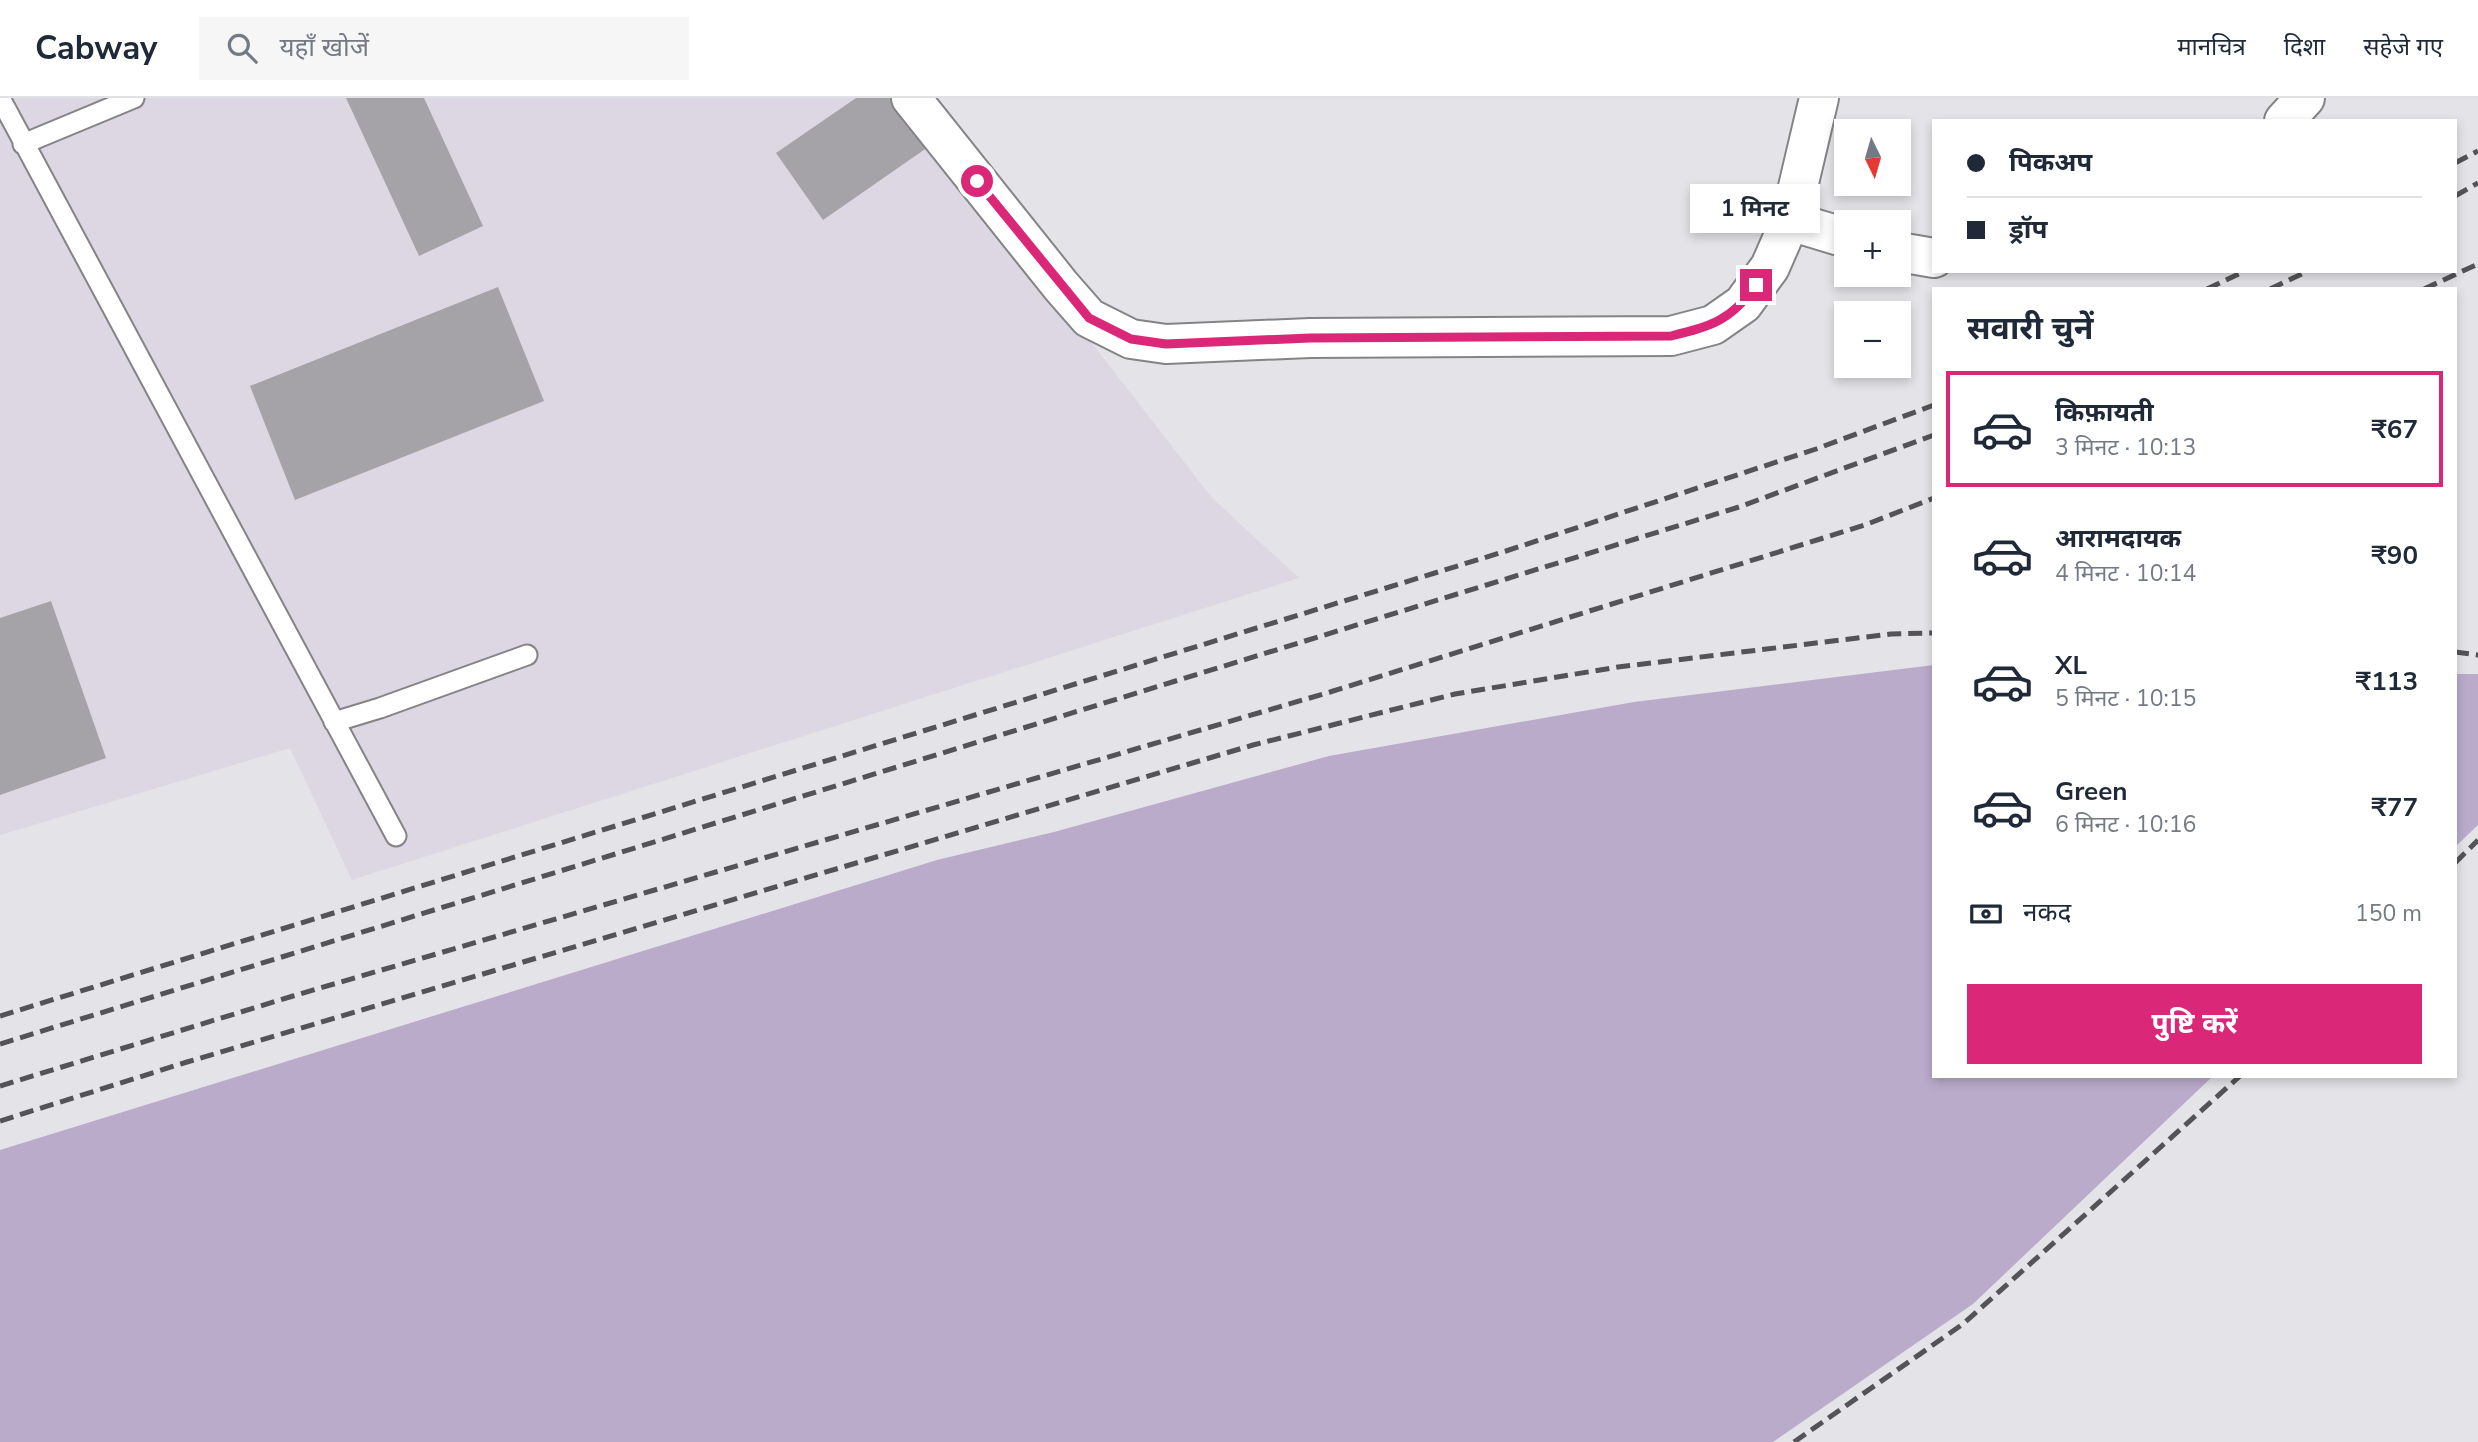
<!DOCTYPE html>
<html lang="hi">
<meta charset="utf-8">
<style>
:root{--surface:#fff;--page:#f6f6f7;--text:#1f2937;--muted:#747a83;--line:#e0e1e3;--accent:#db2777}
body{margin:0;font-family:"Nunito Sans","Noto Sans Devanagari",sans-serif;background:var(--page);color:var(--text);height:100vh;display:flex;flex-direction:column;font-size:26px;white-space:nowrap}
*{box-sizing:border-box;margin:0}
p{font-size:23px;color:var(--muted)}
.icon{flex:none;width:38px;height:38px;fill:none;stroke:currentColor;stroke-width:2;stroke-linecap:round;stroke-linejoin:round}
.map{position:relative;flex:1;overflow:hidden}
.side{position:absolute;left:1932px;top:189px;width:525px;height:791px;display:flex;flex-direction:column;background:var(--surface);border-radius:0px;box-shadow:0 4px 10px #0003}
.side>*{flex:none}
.guide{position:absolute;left:1932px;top:21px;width:525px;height:154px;border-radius:0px;box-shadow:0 4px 10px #0003;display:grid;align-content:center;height:154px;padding:0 35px;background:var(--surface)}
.needle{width:46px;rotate:175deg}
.controls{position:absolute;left:1834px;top:21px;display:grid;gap:14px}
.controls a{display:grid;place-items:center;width:77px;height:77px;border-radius:0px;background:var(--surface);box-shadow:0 4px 10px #0003;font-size:35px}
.end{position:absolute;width:32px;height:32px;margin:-16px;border:9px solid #db2777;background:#fff;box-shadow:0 0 0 4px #fff}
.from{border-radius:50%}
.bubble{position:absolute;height:49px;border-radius:0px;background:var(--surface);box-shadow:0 4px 10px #0003;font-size:23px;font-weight:700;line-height:49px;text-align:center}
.guide b{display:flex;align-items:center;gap:24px;height:66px;font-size:26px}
.guide b+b{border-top:2px solid var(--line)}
.guide i{width:18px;height:18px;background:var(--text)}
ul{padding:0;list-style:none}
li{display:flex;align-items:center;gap:21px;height:116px;margin:0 14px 10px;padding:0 21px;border:4px solid transparent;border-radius:0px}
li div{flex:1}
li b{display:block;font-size:26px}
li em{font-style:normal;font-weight:700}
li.selected{border-color:var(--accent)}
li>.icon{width:63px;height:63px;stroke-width:1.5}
h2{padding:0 35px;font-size:32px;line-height:84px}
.pay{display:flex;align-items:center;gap:18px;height:77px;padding:0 35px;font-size:26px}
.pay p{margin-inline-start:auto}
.cta{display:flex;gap:14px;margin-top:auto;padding:14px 35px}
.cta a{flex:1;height:80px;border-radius:0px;background:var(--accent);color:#fff;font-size:28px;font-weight:700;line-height:80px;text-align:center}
header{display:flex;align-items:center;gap:42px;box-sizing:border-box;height:98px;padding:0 35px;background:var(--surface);border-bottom:2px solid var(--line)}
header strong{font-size:33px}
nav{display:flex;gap:38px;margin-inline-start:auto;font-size:24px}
.search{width:490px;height:63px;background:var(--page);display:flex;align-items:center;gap:18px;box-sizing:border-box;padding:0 24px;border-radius:0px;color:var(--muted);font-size:26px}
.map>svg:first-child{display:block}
.built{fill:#dcd7e2}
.green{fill:#baabcb}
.building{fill:#a5a3a7}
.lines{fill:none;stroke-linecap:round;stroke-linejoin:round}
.lane-casing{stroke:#848386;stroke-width:23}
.street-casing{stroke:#848386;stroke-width:42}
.lane{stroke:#fff;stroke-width:19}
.street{stroke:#fff;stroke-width:38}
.rail{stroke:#545356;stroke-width:5;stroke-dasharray:14 7;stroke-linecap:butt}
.route{stroke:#db2777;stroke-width:9}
</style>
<header>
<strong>Cabway</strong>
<div class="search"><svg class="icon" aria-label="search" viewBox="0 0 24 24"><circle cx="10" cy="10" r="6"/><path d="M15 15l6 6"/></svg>यहाँ खोजें</div>
<nav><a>मानचित्र</a><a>दिशा</a><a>सहेजे गए</a></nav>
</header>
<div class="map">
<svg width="2478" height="1344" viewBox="0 0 2478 1344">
<rect width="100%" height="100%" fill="#e4e3e7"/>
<path class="built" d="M0,0H902L1212,400L1299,480L352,782L290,650L0,737Z"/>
<path class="green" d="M1934,567V978H2213L1973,1206L1773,1344H0V1052L937,762L1054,734L1329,658L1634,604Z
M2455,576H2478V727L2455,749Z"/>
<path class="building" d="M346,0H424L483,128L419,158Z
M856,0H899L931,47L823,122L776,55Z
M498,189L544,303L295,402L250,288Z
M51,503L106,660L0,697V520Z"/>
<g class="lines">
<g class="lane-casing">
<path id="lane" d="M0,0L396,738
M23,46L134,0
M334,624L380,610L527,557"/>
</g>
<g class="street-casing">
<path id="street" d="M911,0L1061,188L1089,220L1131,241L1166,246L1310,240L1671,238L1713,227L1743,206L1770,169L1790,123L1819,0
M2284,23L2305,0
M1790,123L1846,140
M1899,154L1934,160"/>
</g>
<use href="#lane" class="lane"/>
<use href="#street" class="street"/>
<path class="rail" d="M2455,65L2478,53
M2455,98L2478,85
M2207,191L2245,173
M2270,191L2308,173
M2424,191L2478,166
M2455,554L2478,557
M2455,765L2478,742
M0,918L1506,453L1816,351L1934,307
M0,946L1739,409L1934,337
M0,988L293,898L1330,594L1865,427L1934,400
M0,1023L187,964L1253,647L1455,596L1618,569L1891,536L1934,535
M1794,1344L1963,1226L2240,978"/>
</g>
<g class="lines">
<path class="route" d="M977,83L1089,220L1131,241L1166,246L1310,240L1671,238C1711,228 1731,223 1756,187"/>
</g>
</svg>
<div class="controls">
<a><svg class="needle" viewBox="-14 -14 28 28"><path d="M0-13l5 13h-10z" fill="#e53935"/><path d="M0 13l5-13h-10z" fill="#747a83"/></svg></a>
<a>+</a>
<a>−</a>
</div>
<i class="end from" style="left:977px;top:83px"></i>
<i class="end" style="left:1756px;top:187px"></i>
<div class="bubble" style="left:1690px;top:86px;width:130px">1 मिनट</div>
<div class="guide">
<b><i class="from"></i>पिकअप</b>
<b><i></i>ड्रॉप</b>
</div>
<section class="side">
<h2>सवारी चुनें</h2>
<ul>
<li class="selected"><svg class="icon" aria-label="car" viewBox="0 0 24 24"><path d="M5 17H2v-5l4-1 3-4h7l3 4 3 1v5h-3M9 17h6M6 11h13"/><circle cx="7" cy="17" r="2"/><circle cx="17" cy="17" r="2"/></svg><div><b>किफ़ायती</b><p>3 मिनट · 10:13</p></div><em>₹67</em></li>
<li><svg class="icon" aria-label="car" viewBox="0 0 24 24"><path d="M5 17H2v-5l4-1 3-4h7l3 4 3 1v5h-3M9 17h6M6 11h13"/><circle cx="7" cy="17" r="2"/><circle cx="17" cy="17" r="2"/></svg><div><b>आरामदायक</b><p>4 मिनट · 10:14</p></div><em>₹90</em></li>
<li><svg class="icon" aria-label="car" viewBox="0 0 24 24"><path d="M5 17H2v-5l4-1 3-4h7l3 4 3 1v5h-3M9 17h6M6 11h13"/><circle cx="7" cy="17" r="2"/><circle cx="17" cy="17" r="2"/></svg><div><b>XL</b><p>5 मिनट · 10:15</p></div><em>₹113</em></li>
<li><svg class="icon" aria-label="car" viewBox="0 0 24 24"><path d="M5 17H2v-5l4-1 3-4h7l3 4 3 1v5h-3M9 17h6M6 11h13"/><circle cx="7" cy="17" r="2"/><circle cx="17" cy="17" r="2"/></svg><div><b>Green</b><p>6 मिनट · 10:16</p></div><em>₹77</em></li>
</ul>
<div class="pay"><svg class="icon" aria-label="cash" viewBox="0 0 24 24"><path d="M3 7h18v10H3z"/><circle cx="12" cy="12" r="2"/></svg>नकद<p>150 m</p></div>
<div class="cta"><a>पुष्टि करें</a></div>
</section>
</div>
